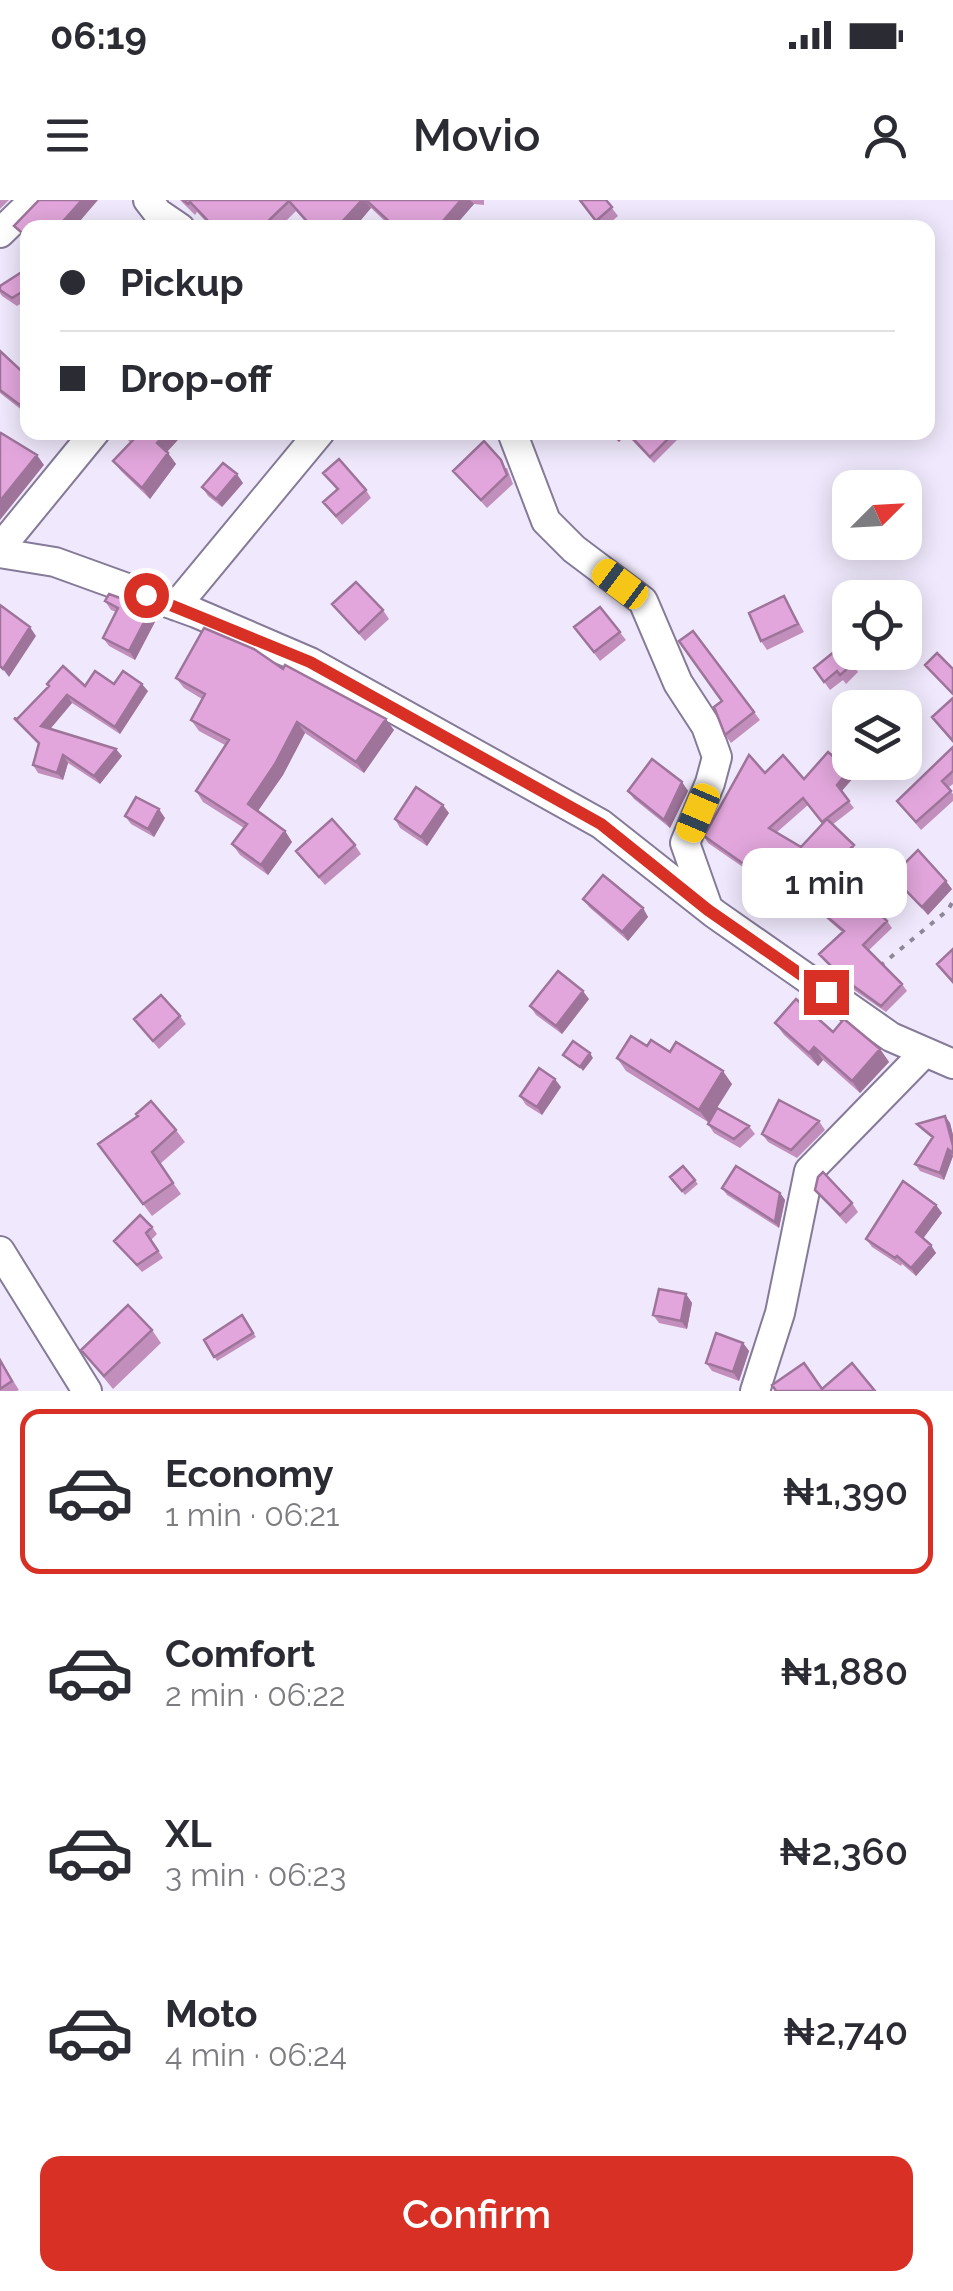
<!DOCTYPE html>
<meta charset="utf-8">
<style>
:root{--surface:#fff;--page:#f2f2f3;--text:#2b2b33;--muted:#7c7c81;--line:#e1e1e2;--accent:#d93025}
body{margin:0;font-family:Raleway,sans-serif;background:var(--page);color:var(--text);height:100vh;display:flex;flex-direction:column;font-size:38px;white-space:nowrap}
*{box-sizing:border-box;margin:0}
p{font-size:32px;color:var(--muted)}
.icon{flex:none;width:55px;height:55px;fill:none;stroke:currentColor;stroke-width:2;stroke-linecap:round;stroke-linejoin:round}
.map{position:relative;height:1191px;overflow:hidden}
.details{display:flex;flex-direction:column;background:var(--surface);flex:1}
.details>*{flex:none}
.top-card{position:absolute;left:20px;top:20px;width:915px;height:220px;border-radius:20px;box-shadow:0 5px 25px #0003;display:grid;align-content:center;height:220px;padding:0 40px;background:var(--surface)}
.needle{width:65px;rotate:66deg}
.controls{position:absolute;left:832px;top:270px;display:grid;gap:20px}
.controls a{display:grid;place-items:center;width:90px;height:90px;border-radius:20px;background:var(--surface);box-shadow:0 5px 25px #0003;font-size:50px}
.end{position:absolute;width:45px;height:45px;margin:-22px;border:12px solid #d93025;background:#fff;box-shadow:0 0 0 5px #fff}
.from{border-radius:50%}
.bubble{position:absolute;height:70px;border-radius:20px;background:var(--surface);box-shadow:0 5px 25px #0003;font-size:32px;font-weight:600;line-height:70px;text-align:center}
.car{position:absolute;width:30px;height:60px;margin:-30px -15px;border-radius:12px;box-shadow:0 0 8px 2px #0007;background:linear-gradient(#f5c518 24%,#345 0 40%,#f5c518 0 76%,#345 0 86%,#f5c518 0)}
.top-card b{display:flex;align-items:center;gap:35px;height:95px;font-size:38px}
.top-card b+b{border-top:2px solid var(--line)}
.top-card i{width:25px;height:25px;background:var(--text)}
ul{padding:18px 0 0;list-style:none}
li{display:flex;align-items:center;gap:30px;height:165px;margin:0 20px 15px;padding:0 20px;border:5px solid transparent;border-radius:20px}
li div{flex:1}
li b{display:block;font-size:38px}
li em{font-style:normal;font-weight:600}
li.on{border-color:var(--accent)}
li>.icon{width:90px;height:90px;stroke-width:1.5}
.primary-button{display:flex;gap:20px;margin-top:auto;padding:20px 40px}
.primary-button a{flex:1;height:115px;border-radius:20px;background:var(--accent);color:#fff;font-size:40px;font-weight:600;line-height:115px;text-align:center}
.status{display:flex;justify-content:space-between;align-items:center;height:70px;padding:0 50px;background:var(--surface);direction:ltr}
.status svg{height:28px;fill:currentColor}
header{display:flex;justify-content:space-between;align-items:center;height:130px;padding:0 40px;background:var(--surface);font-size:45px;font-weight:600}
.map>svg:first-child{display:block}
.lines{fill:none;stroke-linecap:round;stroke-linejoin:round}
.minor-casing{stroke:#857a98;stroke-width:32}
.path{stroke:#8d8797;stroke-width:4;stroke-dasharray:5 8;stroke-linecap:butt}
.minor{stroke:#fff;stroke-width:28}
.wall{fill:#c28fbd;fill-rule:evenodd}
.shaded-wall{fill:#9e749a}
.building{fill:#e2a6dc;stroke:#9e749a;stroke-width:2.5}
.route{stroke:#d93025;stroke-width:12}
</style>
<div class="status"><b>06:19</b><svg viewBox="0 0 49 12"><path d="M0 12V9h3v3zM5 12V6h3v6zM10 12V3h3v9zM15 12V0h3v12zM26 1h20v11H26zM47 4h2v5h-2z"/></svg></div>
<header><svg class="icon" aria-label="menu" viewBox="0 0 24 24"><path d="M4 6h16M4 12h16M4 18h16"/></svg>Movio<svg class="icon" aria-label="person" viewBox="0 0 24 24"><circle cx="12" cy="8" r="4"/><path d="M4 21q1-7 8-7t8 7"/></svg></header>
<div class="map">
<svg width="953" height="1191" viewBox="0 0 953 1191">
<rect width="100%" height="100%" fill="#f0e9fd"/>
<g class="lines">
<g class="minor-casing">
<path id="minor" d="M148,0L158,13L180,28
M0,33L34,0
M512,232L546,321L574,349L643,401L678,483L706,526L717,557L710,583L685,643L708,708
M0,348L95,232
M0,353L55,362L196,413L310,462L601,624L715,714L891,837L953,864
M176,406L320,232
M0,1051L87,1191
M755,1191L780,1113L809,971L925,852"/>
</g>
<path class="path" d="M880,766L948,710L953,701"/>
<use href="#minor" class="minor"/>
</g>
<path class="wall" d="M0,0H9L0,9Z
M180,0H484V5L474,4L453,28H392L371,8L354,28H311L296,11L279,28H212L197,12L195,15Z
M606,0L618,16L604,28H600L579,1Z
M28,68V99L17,106L2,96L0,93V86Z
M0,151L28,177V215L0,193Z
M120,232H185L167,252L176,264L150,299L121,271L113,261L130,242Z
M607,232H685L654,263L626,234L619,242Z
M507,268L513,284L487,308L453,271Z
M323,273L366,290L371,298L342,325L323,302L337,290Z
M243,283L222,307L208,296L202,287Z
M784,396L804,432L767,450L761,441Z
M905,398L913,405L919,413L905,427Z
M105,401L157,418L135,460L109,446L103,438L116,412L111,410Z
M332,404L383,410L389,419L365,441Z
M600,407L626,440L600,461L574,427Z
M693,431L760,520L731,543L725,535L722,501Z
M840,447L858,472L846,484L843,480L830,490L814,468Z
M283,469L394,530L364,573L305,533L283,575L258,611L285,631L292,642L268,675L240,655L232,644L244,628L203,602L196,591L225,545L199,531L191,520L202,499L184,488L176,478Z
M114,484L148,491L120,534L72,503L50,529L122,556L100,584L68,563L63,580L38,573L33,565L39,545L14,518L17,519L49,486Z
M953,547V584L948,588L953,594V601L921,630L897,601Z
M765,573L804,579L854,577L841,591L854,608L832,625L858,652L837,673L840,677L836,680L854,709L887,721L892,728L868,751L902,784L907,791L886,812L848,786L819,754L842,732L810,704L794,717L780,699L778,702L750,672L708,643L704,636ZM808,605L823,624L801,647L776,633Z
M682,582L688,591L670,628L634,599L628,591Z
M449,613L427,646L400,628L395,619Z
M125,616L165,618L154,637L131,624Z
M355,645L361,654L325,685L296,651Z
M892,676L952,689L928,715L898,684Z
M583,699L643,708L648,717L628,741L589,707Z
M589,799L562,834L536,815L530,806Z
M180,816L186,824L159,849L134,819Z
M775,823L833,832L880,849L889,862L860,893L823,860L818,866L784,835Z
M647,846L670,852L732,884L708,922L626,871L617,858Z
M561,887L542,915L526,905L520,896Z
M945,916L950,923L953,935V956L944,980L920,971L915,964L932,938L922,930L917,924Z
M819,921L825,930L797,958L768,942L762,934Z
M708,924L749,926L755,934L740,948L714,933Z
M176,930L185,942L160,964L181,994L152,1016L98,944Z
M683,966L698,984L685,995L670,977Z
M722,988L780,993L785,1000L779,1028L727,995Z
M815,990L852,1003L858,1012L846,1024Z
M936,1005L942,1013L923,1038L936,1053L916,1076L902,1064L901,1066L872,1047L866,1039Z
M152,1027L157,1034L151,1040L163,1058L142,1072L114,1041Z
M686,1094L692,1103L687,1129L659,1123L653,1115Z
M242,1115L256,1137L217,1161L204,1140Z
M152,1130L161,1143L113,1189L81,1150Z
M743,1143L749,1151L739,1181L712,1171L706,1163Z
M0,1160L19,1190L17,1191H0Z"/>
<path class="shaded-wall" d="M82,0H98L74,28H57Z
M362,0H365L371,8L354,28H345L341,23Z
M461,0H470L474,4L453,28H437Z
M167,232H185L165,254L157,243Z
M619,232L626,234L619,242L615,237Z
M168,253L176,264L150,299L142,288Z
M37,255L44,265L0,320V301Z
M237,274L243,283L222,307L216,299Z
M151,409L157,418L135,460L129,451Z
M30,427L36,436L9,477L3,469Z
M142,484L148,491L120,534L115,527Z
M67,495L72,503L46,534L41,526Z
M386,519L394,530L364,573L356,562Z
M297,522L305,533L283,575L255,615L248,604Z
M116,549L122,556L100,584L94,576Z
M63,555L68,563L63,580L57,573Z
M849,570L854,577L841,592L837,585Z
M682,582L688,591L670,628L664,620Z
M443,605L449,613L427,646L421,637Z
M159,609L165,618L154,637L148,629Z
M285,631L292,642L268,675L261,665Z
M946,681L952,689L928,715L922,707Z
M643,708L648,717L628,741L622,732Z
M583,791L589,799L562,834L556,826Z
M814,847L823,860L818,866L809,853Z
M880,849L889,862L860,893L852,881Z
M590,853L593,858L583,871L580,867Z
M723,871L732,884L708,922L699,910Z
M555,879L561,887L542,915L537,907Z
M945,916L950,923L953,935V946Z
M948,949L953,956L944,980L940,973Z
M780,993L785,1000L779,1028L775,1022Z
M936,1005L942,1013L922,1040L916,1032Z
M931,1045L936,1053L916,1076L911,1068Z
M686,1094L692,1103L687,1129L681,1121Z
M743,1143L749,1151L739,1181L733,1172Z"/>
<path class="building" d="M39,0H82L57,28H28V38L14,26Z
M183,0H362L341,23L344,26L342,28H313L289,1L261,28H215L190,2L188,4Z
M366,0H461L437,28H396Z
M580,0H606L612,7L596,21Z
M28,68V88L12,98L0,90V86Z
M0,151L28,177V204L24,208L0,190Z
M125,232H167L157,243L168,253L142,288L113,261L133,240Z
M627,232H675L650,257Z
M1,233L37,255L0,301V235Z
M484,241L501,260L507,275L481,300L453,271Z
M339,259L366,290L336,316L323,302L338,289L323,273Z
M223,263L237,274L216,299L202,287Z
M356,382L383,410L359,433L332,404Z
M895,386L913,405L905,412V398H884Z
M109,394L151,409L129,451L103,438L118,408L105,401Z
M784,396L798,424L761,441L749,413Z
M0,405L30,427L3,469L0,466Z
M600,407L620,432L594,452L574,427Z
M204,428L254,449L283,469L285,465L386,519L356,562L297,522L275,564L248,604L285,631L261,665L232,644L247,624L196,591L229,540L191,520L205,494L176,478Z
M693,431L754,512L725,535L714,507L722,501L679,441Z
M840,447L853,464L840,475L837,471L824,482L814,468Z
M937,453L953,469V494L925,465Z
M63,466L85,486L95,471L114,484L123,471L142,484L115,527L67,495L41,526L116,549L94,576L63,555L57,573L33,565L39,543L14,518L17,519L49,486L47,484Z
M953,498V541L932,517Z
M953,547V571L942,581L951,591L916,622L897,601Z
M828,552L849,570L837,585L849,601L822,622L803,598L769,628L801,647L827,619L854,645L832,667L835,671L831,674L854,709L865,699L887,721L863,745L902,784L881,806L844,779L819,754L844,731L805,698L789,710L776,693L773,695L745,665L704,636L749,555L765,573L783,555L804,579Z
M652,559L682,582L664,620L628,591Z
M416,587L443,605L421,637L395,619Z
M136,597L159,609L148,629L125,616Z
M332,619L355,645L319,677L296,651Z
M918,650L946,681L922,707L892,676Z
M603,675L643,708L622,732L583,699Z
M953,749V782L937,764Z
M558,771L583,791L556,826L530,806Z
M161,795L180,816L153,841L134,819Z
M796,799L833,832L844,819L880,849L852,881L814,847L809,853L775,823Z
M631,836L647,846L651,840L670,852L676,842L723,871L699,910L617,858Z
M573,841L590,853L580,867L563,855Z
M539,868L555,879L537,907L520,896Z
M779,900L819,921L791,950L762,934Z
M151,901L176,930L152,952L173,983L143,1004L98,944L138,916L136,914Z
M717,908L749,926L734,939L708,924Z
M945,916L953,946V953L948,949L940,973L915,964L933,937L917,924Z
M683,966L695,980L682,991L670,977Z
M736,966L780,993L775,1022L722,988Z
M823,972L852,1003L840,1015L815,990L818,977Z
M903,981L936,1005L916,1032L931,1045L911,1068L897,1056L895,1058L866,1039Z
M140,1015L152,1027L146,1033L158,1051L137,1065L114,1041Z
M659,1089L686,1094L681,1121L653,1115Z
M128,1105L152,1130L104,1176L81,1150Z
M242,1115L253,1133L214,1157L204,1140Z
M716,1133L743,1143L733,1172L706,1163Z
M0,1160L12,1181L0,1189Z
M804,1163L822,1189L852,1163L875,1191H776L772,1185Z"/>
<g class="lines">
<path class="route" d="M146,395L310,462L601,624L708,710L826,792"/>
</g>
</svg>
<div class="controls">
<a><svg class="needle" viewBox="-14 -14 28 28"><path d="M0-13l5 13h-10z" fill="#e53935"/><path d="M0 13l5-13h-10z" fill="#7c7c81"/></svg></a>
<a><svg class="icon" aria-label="locate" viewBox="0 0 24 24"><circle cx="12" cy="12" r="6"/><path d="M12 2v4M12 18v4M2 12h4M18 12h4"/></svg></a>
<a><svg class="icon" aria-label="layers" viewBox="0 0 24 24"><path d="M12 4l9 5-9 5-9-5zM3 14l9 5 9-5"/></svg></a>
</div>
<i class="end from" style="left:146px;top:395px"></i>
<i class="end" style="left:826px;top:792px"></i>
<div class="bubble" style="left:742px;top:648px;width:165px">1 min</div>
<i class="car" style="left:620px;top:384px;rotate:307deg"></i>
<i class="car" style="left:698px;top:613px;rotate:203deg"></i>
<div class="top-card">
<b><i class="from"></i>Pickup</b>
<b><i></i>Drop-off</b>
</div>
</div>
<section class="details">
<ul>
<li class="on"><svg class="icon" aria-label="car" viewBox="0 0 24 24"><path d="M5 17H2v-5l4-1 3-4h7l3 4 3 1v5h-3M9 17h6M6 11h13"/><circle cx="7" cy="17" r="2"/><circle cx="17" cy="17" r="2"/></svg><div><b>Economy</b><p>1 min · 06:21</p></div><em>₦1,390</em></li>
<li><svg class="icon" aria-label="car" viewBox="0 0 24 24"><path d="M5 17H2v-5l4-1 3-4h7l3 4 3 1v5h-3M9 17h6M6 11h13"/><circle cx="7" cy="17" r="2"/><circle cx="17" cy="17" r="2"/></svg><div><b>Comfort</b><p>2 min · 06:22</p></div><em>₦1,880</em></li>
<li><svg class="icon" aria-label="car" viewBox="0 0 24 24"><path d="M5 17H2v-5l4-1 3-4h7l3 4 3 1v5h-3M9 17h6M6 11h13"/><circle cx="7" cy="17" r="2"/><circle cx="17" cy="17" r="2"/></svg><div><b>XL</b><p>3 min · 06:23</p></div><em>₦2,360</em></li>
<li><svg class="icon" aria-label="car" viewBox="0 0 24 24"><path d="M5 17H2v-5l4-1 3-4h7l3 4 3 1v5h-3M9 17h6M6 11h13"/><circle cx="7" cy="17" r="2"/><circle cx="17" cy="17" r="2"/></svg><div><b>Moto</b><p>4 min · 06:24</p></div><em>₦2,740</em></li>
</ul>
<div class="primary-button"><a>Confirm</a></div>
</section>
